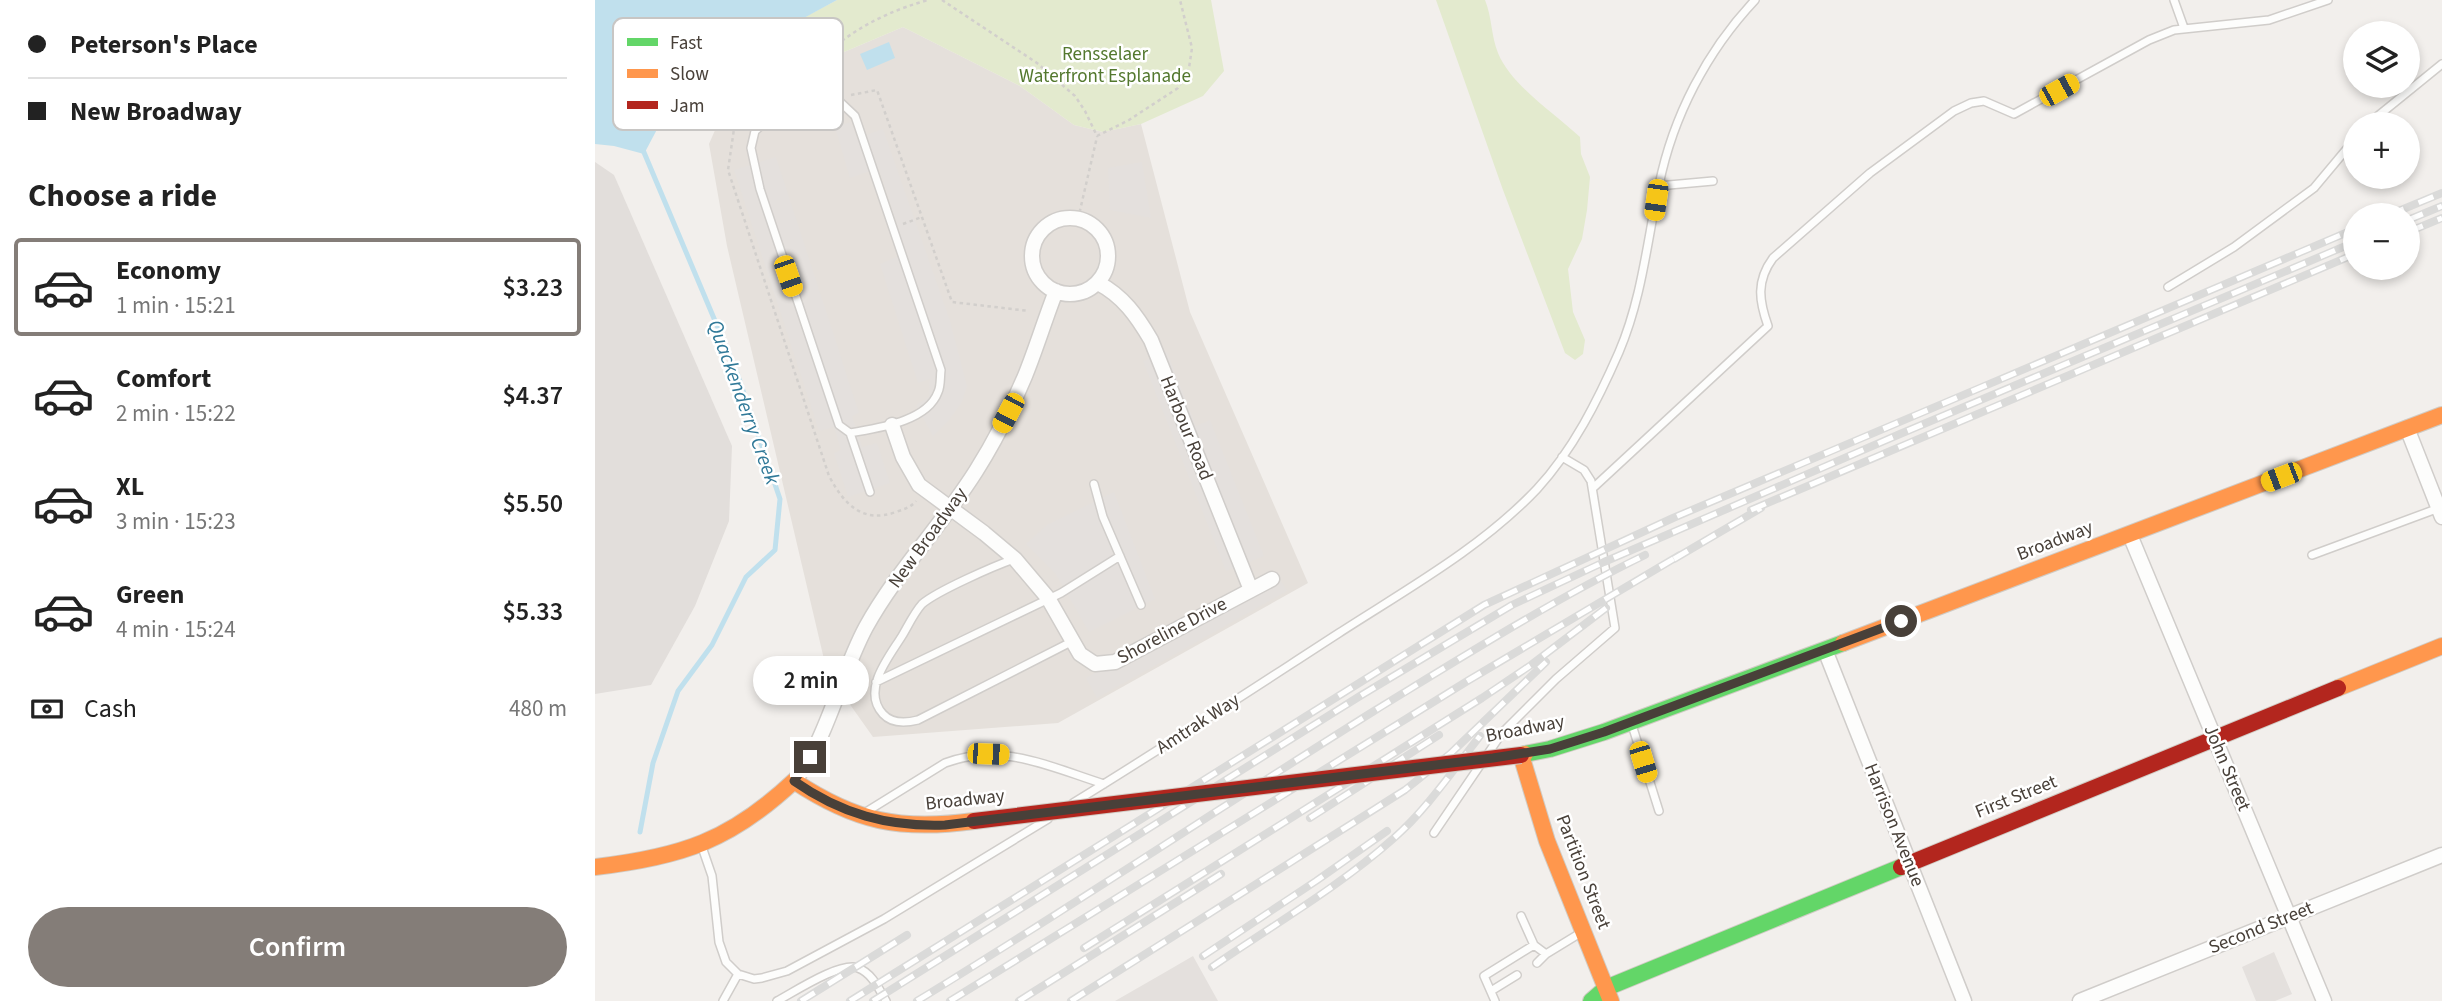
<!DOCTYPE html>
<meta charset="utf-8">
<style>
:root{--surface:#fff;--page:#f6f6f6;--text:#222;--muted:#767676;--line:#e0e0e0;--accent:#847d78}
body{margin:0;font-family:"Source Sans 3",sans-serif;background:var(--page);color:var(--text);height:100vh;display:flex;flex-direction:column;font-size:26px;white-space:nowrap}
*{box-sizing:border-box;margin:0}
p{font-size:23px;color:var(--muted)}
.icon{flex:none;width:38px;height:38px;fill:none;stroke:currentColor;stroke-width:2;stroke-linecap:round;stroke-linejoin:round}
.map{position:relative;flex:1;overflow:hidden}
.sheet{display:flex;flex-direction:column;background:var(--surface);width:595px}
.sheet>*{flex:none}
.hud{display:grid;align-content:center;height:154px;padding:0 28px;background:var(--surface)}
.buttons{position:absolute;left:1748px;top:21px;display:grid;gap:14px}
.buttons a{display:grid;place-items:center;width:77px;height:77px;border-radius:50%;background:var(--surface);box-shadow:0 4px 10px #0003;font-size:35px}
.end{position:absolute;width:32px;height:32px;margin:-16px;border:9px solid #484039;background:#fff;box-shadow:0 0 0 4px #fff}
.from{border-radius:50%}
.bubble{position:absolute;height:49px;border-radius:24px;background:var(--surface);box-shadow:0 4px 10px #0003;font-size:23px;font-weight:600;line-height:49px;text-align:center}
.car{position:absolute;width:21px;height:42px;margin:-21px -10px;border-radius:9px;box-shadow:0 0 5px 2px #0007;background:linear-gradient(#f5c518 24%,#345 0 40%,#f5c518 0 76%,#345 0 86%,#f5c518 0)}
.hud b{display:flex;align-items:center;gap:24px;height:66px;font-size:26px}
.hud b+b{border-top:2px solid var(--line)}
.hud i{width:18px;height:18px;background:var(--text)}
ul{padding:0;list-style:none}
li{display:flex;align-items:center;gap:21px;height:98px;margin:0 14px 10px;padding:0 14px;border:4px solid transparent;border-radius:7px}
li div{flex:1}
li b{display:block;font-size:26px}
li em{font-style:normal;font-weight:600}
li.active{border-color:var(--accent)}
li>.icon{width:63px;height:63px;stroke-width:1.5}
h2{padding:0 28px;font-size:32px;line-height:84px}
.pay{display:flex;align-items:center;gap:18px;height:77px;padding:0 28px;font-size:26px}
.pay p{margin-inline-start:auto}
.action{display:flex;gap:14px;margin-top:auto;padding:14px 28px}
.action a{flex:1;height:80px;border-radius:42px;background:var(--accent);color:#fff;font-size:28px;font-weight:600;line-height:80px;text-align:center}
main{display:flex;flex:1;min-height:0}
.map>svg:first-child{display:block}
.residential{fill:#e5e0db}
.industrial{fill:#e2dedb}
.green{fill:#e3eace}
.parking{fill:#e4e0dd}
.water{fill:#c0e0ed}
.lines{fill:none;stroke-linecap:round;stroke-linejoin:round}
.stream{stroke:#c0e0ed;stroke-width:5}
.lane-casing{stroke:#d0cdca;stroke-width:10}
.street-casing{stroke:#d0cdca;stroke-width:17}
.fast-casing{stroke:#d0cbc4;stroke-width:18}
.slow-casing{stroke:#d0cbc4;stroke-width:18}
.jam-casing{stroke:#d0cbc4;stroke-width:18}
.path{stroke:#d2cfcc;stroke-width:2.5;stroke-dasharray:3.5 3.5;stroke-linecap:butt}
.lane{stroke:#fdfdfc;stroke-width:7}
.street{stroke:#fdfdfc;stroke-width:14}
.fast{stroke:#63d668;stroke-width:16}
.slow{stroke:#ff974d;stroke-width:16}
.jam{stroke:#b3261e;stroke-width:16}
.rail-casing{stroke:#dadad9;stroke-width:8}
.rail{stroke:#fff;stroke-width:5;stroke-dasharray:16;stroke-linecap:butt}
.jam-bridge-casing{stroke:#d0cbc4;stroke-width:18;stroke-linecap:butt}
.jam-bridge{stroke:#b3261e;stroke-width:16}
.route{stroke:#484039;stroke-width:9}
.labels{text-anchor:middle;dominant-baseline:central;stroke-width:5;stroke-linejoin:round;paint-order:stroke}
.park-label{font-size:19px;fill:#53782e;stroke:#fff}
.street-label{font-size:19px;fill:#484039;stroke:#fff}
.water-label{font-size:21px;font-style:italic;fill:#307998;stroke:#fff}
.key{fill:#fff;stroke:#c8c6c4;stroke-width:2}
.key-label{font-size:19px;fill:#484039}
</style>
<main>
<section class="sheet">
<div class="hud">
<b><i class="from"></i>Peterson's Place</b>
<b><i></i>New Broadway</b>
</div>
<h2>Choose a ride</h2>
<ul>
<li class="active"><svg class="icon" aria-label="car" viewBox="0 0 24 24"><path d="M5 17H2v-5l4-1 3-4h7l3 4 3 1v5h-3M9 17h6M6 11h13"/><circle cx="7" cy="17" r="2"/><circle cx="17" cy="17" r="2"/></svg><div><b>Economy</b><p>1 min · 15:21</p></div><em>$3.23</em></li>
<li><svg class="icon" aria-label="car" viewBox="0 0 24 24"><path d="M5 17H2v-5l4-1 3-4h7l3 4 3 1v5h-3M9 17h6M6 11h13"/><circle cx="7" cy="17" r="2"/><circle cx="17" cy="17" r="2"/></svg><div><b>Comfort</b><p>2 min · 15:22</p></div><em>$4.37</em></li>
<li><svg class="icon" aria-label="car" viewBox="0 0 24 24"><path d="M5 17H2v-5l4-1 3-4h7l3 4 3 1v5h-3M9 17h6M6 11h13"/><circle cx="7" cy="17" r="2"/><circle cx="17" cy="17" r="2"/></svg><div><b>XL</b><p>3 min · 15:23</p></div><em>$5.50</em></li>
<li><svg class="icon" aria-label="car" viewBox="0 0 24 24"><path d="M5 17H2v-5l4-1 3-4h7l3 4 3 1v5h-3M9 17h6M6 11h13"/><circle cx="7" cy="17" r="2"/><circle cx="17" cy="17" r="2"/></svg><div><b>Green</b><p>4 min · 15:24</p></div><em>$5.33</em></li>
</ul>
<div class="pay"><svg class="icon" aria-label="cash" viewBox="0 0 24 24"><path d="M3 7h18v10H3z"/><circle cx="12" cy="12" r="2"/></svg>Cash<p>480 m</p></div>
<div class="action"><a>Confirm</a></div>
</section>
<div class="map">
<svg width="1847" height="1001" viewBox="0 0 1847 1001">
<rect width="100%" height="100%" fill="#f2efec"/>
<path class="residential" d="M308,27L425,86L479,125L508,132L546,124L595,312L713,583L463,723L278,737L232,672L132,246L114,144L131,105L218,71L249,52Z"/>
<path class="industrial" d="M0,162L19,175L137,446L134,521L100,606L56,685L0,694Z"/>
<path class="green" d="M242,0H616L629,71L608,96L546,124L508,132L479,125L425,86L308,27L249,52L219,71L185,84L156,39L206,19Z
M841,0H890C897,17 896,36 903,53C916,85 959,113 985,137L986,154L995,177L992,210L987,239L973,269L978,312L990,340L988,354L980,360L970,353L908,190Z"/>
<path class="parking" d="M256,122L262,138L288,129L355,321L372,386L367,402L354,420L338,436L321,405L334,397L335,379L323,383L285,264L311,253L284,168L255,178L240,127Z
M181,157L264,413L257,416L267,447L282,443L295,483L253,497L239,453L246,450L239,427L224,431L139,170Z
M547,162L556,218L515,210L513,168Z
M572,352L601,426L615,420L669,556L631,571L548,361Z
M519,492L560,599L494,632L460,573L431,544L452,525Z
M681,572L692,591L502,698L491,678Z
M1679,952L1697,994L1680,1001H1661L1647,967Z
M598,956L623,1001H520L567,974Z"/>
<path class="water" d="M0,0H242L207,19L156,39L109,37L76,83L68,118L49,154L19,146L0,144Z
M294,42L300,58L272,70L265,54Z"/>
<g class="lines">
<path class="stream" d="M45,832L58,763L83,691L117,645L151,577L180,550L185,499L142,373L48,150"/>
<g class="lane-casing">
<path id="lane" d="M1579,0L1589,28
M242,99L260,116L346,370C345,377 346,386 343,392C332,422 282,428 255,433L244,425L165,189L156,148L160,131L182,112L203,105Z
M1773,124L1847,64
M1063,186L1118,181
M1573,287L1639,247L1719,188L1760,139
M255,433L275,492
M499,484L508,517L546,605
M998,488L1173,326C1164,301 1161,281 1178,258L1275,173L1359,111L1376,103L1389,101L1419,114L1554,40L1579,30L1674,20L1733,0
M1717,555L1844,508
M419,559C399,566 342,591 327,604C319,613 313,626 307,636C294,657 266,690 288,714C297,724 311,723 323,720L478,641
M281,682L466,593L525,556
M1037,725L1064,811
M478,803C568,748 656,690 744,633C812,589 886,548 942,489C978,450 1003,400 1024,352C1047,298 1052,242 1064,185C1078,116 1112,51 1160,0
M271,812L350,763C407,742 455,767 509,784
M839,833L907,733L961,679L1020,628L996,481L989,470L967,457
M107,847L117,876L124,942L131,962L143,974L159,979L167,978L192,971L289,919L453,819
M926,916L939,945
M942,963L951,954
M896,991L922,975
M128,1001L143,974
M182,1001C199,992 246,961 263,968C277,973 284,989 291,1001
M900,1001L889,976L939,945L951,954L987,932"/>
</g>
<g class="street-casing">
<path id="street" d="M437 256a38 38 0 1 1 76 0a38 38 0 1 1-76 0Z
M503,283C528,296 542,316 556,340L656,590
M297,425L308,457L324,485L389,533L420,559L453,598L485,654L500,664L520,662L677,579
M1812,428L1847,517
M1535,535L1729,1001
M1230,650L1369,1001
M199,781C232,741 245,675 271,627C302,571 347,525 381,471C400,441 416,409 430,376C441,349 450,319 461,291
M1485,1001L1847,855"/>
</g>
<g class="fast-casing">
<path id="fast" d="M930,754L955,749L1009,732L1248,643
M996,1001L1011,988L1306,867"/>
</g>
<g class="slow-casing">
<path id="slow" d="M1248,643L1847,415
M1743,688L1847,646
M930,754L926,755L952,841L1016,1001
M0,867C86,857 135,841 199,781C261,822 305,831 379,821"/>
</g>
<g class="jam-casing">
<path id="jam" d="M1306,867L1743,688"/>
</g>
<path class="path" d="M347,0L442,63L480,96L490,111L502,136L534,120L583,88L594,68L597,48L585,0
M197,85L149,112L139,129L133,170L234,476C249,504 267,524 301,512C309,509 315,508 321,501
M200,95L197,85C240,42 273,17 333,0
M256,95L282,90L357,302L434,311
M483,219L502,137
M308,224L327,217"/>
<use href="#lane" class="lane"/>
<use href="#street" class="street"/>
<use href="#fast" class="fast"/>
<use href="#slow" class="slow"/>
<use href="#jam" class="jam"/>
<g class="rail-casing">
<path id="rail" d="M1794,215L1847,193
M1813,220L1847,206
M1813,232L1847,218
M1156,510L1760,254
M1079,559L1166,508
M715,818L844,735
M489,948L887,698L936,665L1011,608
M608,956L721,881L792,831
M617,967C678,925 744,887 799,838C832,809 858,770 885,736
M206,1001L312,935
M255,1001L889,605L1078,518L1760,229
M278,1001L765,696L917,605L1009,562L1305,434L1760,242
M322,1001C476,907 626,807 779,711C869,656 956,601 1050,555
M355,1001L874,680L1085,555
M424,1001L626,874
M476,1001L810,790L856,753L951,662"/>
</g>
<use href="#rail" class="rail"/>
<g class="jam-bridge-casing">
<path id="jam-bridge" d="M379,821L926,755"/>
</g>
<use href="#jam-bridge" class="jam-bridge"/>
</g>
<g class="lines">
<path class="route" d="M215,757L199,781C246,814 293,827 350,825L898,758L955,749L1009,732L1306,621"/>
</g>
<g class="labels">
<g class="park-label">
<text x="510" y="54">Rensselaer<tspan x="510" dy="22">Waterfront Esplanade</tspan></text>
</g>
<g class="street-label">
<text transform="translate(591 428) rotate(68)">Harbour Road</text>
<text transform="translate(333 538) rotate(-54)">New Broadway</text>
<text transform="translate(1460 541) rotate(-21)">Broadway</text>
<text transform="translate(577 631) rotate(-28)">Shoreline Drive</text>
<text transform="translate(603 724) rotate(-33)">Amtrak Way</text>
<text transform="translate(930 729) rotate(-11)">Broadway</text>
<text transform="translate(1632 768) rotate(67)">John Street</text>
<text transform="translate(1421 797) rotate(-22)">First Street</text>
<text transform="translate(370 800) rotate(-6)">Broadway</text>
<text transform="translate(1299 825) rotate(68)">Harrison Avenue</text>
<text transform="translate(988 872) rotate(69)">Partition Street</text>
<text transform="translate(1666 928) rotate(-22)">Second Street</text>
</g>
<g class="water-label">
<text transform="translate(149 402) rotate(70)">Quackenderry Creek</text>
</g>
</g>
<rect x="18" y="18" width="230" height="112" rx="10" class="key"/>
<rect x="32" y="38" width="31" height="8" fill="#63d668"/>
<rect x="32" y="69" width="31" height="9" fill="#ff974d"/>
<rect x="32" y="101" width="31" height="8" fill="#b3261e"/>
<g class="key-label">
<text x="75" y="49">Fast</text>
<text x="75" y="80">Slow</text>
<text x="75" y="112">Jam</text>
</g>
</svg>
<div class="buttons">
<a><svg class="icon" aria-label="layers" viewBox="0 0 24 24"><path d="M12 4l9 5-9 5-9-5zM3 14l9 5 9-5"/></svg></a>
<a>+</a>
<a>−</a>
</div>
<i class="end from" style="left:1306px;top:621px"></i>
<i class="end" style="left:215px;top:757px"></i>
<div class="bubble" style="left:158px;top:656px;width:116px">2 min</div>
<i class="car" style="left:1464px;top:90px;rotate:61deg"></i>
<i class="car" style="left:1061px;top:200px;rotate:188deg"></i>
<i class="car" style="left:193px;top:276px;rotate:161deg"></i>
<i class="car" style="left:413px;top:413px;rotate:208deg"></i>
<i class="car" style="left:1686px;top:477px;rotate:249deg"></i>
<i class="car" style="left:393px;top:754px;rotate:92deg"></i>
<i class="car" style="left:1048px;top:762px;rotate:163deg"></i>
</div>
</main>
